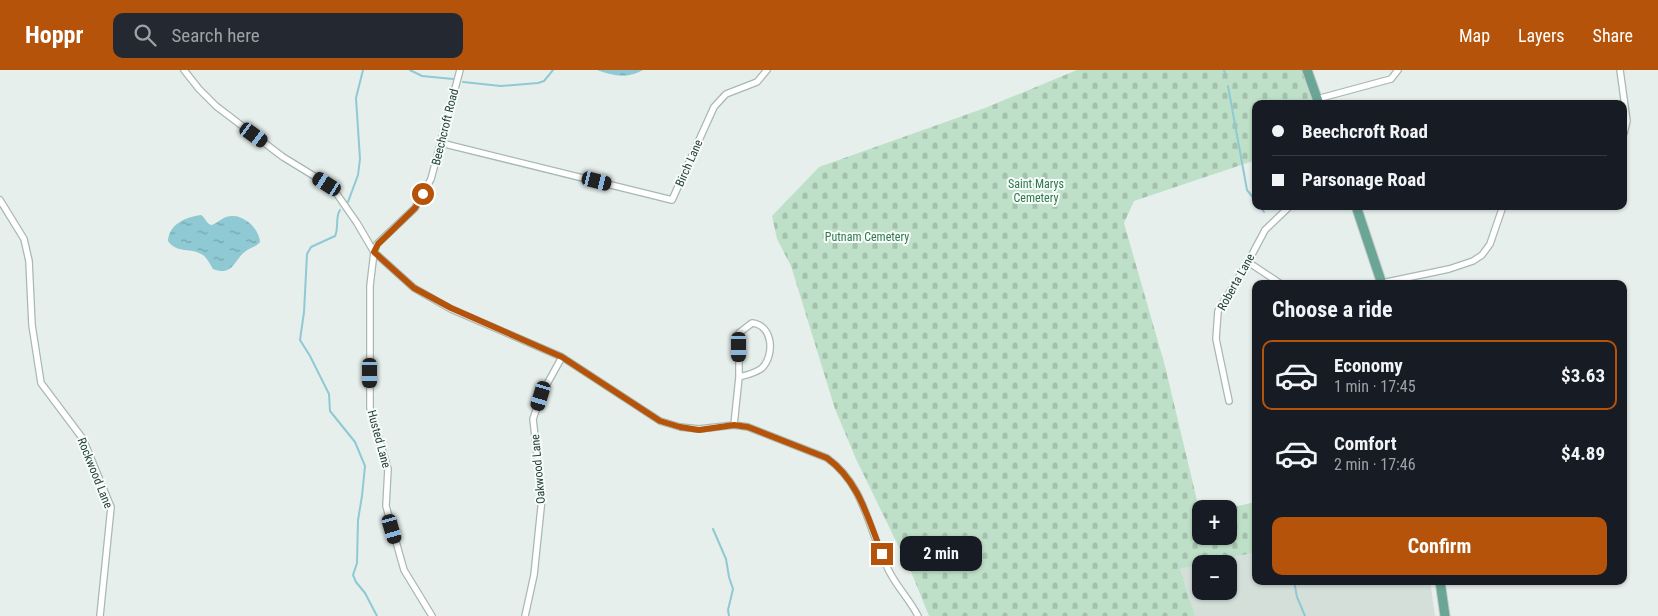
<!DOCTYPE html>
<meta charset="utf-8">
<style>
:root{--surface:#171b24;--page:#242831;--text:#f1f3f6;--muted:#9ea1a6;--line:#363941;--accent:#b45309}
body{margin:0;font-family:"Roboto Condensed",sans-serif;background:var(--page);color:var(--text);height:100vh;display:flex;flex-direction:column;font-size:19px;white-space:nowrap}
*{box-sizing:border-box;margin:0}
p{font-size:16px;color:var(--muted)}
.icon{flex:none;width:28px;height:28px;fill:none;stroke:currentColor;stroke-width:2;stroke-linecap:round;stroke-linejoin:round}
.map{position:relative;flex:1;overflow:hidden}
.panel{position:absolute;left:1252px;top:210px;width:375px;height:305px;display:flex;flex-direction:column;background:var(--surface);border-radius:10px;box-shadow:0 1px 4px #0004}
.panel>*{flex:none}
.banner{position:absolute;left:1252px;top:30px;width:375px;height:110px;border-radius:10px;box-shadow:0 1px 4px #0004;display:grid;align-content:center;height:110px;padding:0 20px;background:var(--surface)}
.buttons{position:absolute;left:1192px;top:430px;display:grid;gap:10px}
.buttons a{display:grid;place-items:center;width:45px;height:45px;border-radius:10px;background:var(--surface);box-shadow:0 1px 4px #0004;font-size:25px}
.end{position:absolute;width:22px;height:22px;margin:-11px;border:6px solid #b45309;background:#fff;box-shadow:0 0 0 2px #fff}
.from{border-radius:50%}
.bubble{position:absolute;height:35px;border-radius:10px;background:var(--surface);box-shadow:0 1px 4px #0004;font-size:16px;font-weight:700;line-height:35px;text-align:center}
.car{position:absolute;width:15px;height:30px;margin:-15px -8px;border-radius:6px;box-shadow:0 0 4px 1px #0007;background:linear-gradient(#222 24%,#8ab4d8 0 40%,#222 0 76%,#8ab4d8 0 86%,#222 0)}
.banner b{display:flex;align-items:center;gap:18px;height:48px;font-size:19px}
.banner b+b{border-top:1px solid var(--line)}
.banner i{width:12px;height:12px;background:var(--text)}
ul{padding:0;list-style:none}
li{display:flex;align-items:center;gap:15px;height:70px;margin:0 10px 8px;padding:0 10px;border:2px solid transparent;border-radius:10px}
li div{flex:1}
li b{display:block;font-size:19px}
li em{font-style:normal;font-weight:700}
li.on{border-color:var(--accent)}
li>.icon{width:45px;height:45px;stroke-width:1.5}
h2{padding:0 20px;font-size:22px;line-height:60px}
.primary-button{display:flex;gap:10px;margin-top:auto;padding:10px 20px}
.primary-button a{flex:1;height:58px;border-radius:10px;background:var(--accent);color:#fff;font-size:20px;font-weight:700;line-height:58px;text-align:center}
header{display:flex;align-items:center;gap:30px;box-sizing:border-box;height:70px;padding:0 25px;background:var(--accent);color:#fff}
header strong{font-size:24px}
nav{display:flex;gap:28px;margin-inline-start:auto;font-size:18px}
.search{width:350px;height:45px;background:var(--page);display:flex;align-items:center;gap:12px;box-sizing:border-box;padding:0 18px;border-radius:10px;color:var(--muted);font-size:19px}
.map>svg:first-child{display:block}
.built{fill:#d4dfda}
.cemetery{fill:url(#cemetery-stones)}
.water{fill:url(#water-ripples)}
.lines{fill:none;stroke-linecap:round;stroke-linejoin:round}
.stream{stroke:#8ec9d4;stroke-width:2}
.minor-casing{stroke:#a8b8b2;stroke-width:8}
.primary-casing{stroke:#c2cac8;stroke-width:11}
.minor{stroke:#fff;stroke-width:5.5}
.primary{stroke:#6aa596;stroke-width:9}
.route{stroke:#b45309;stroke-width:6}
.labels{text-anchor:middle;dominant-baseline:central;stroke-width:4;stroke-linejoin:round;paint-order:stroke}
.street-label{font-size:12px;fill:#24423a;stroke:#f7fbf9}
.park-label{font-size:12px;fill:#2d7a4b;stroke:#f7fbf9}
</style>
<header>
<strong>Hoppr</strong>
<div class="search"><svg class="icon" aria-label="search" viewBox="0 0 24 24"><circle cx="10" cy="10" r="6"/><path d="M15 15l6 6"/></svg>Search here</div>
<nav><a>Map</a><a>Layers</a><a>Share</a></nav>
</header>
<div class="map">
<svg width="1658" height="546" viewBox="0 0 1658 546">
<defs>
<pattern id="cemetery-stones" width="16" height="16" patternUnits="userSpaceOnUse" patternTransform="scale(1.25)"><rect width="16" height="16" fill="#bfe0c8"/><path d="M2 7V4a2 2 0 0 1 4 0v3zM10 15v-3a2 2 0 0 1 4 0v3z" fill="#a4c1ad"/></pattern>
<pattern id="water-ripples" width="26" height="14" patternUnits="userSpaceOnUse" patternTransform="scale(1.25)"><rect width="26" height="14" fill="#8ec9d4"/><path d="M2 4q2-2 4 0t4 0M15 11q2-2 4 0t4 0" fill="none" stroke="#74a5ad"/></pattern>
</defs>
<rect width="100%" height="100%" fill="#e6efeb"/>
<path class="built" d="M1256,482V511H1430L1435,546H1195L1180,499L1201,494V521H1229V494H1201Z"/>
<path class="cemetery" d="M1077,0H1302L1313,34H1256V90L1134,131L1124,153L1165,296L1200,443H1201V466H1229V439H1224L1256,432V482L1180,499L1195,546H929L912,504L856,389L835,339L791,196L777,169L772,146L819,97L985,38Z"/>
<path class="water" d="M597,0H643C628,9 613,6 597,0Z
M201,145C206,148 206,154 212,155C217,153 221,149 226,147C241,142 259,157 260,172C256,177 251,177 246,181C234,189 234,207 213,199C210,194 207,188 203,185C191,177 177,184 168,171C169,154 186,147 201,145Z"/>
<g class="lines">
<path class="stream" d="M410,0L422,6L453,9
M1224,0L1225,3
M463,12L501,16L538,13L544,11L553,0
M1228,16L1247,120L1256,131
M348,132L358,105L360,89L356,28L363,0
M1260,136L1264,142
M340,140C335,147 339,158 335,166L311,177L307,184L304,242L300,270L310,286L329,324L330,341L355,372L365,396L362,426L358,450L357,493L353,505L356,512L365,523L377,546
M713,459L726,489L729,507L733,519L728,540L729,546
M1294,511L1297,527L1305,546"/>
<g class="minor-casing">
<path id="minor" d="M184,0L199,19L216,36L283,87L332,117L357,153L374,182L414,218L451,239L562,287L660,351L680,357L699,359L734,355L748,357L827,388C866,416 868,461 889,501C897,517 910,530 918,546
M1620,0L1627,51L1624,63
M1317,29L1391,9L1398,0
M441,73L672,130L714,37L726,24L757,12L767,0
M0,130L24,169L29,191L32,255L41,313L83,369L111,437L100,546
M1248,192L1281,214
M1382,213L1449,199L1473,191L1482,185L1490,174L1503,136
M1229,331L1216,269L1218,241L1248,192L1265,160L1290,136
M734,355L739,307V263L752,253C773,255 775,285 762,298C756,303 747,305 739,307
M432,546L404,500L386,436L388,399L370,338V216L374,182L377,174L415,138L431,109L460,0
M525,546L534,505L542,428L533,349L542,323L562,287"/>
</g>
<g class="primary-casing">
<path id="primary" d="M1307,0L1319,34
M1356,136L1382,214
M1440,511L1445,546"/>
</g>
<use href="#minor" class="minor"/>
<use href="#primary" class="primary"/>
</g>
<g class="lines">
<path class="route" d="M423,124L415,138L378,174L374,182L414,218L451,238L562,287L660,351L680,357L699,360L734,355L748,357L827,388C859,411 868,449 882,484"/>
</g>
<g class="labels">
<g class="street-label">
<text transform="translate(445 57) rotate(-76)">Beechcroft Road</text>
<text transform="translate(689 93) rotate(-66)">Birch Lane</text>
<text transform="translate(1236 212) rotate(-61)">Roberta Lane</text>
<text transform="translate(379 369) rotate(75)">Husted Lane</text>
<text transform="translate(538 399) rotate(-95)">Oakwood Lane</text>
<text transform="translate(95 403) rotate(68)">Rockwood Lane</text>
</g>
<g class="park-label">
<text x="1036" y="114">Saint Marys<tspan x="1036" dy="14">Cemetery</tspan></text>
<text x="867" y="167">Putnam Cemetery</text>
</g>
</g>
</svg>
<div class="buttons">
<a>+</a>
<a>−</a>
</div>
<i class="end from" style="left:423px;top:124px"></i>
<i class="end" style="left:882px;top:484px"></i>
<div class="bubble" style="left:900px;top:466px;width:82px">2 min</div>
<i class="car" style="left:254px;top:65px;rotate:126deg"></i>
<i class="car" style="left:597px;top:111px;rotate:104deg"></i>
<i class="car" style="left:327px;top:114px;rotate:302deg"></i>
<i class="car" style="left:739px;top:277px;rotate:180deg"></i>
<i class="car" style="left:370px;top:303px;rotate:180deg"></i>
<i class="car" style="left:541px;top:326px;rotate:197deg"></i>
<i class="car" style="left:392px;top:459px;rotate:164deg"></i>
<div class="banner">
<b><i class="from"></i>Beechcroft Road</b>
<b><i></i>Parsonage Road</b>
</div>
<section class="panel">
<h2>Choose a ride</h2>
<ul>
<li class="on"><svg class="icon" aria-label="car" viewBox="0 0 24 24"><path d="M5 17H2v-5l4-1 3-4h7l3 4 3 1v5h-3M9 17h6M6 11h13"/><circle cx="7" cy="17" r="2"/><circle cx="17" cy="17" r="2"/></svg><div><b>Economy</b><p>1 min · 17:45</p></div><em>$3.63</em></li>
<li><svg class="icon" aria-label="car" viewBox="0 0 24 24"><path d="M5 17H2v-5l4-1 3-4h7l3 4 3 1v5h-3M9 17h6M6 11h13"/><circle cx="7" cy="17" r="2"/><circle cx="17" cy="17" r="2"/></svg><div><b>Comfort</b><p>2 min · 17:46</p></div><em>$4.89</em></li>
</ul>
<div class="primary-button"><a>Confirm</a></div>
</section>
</div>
